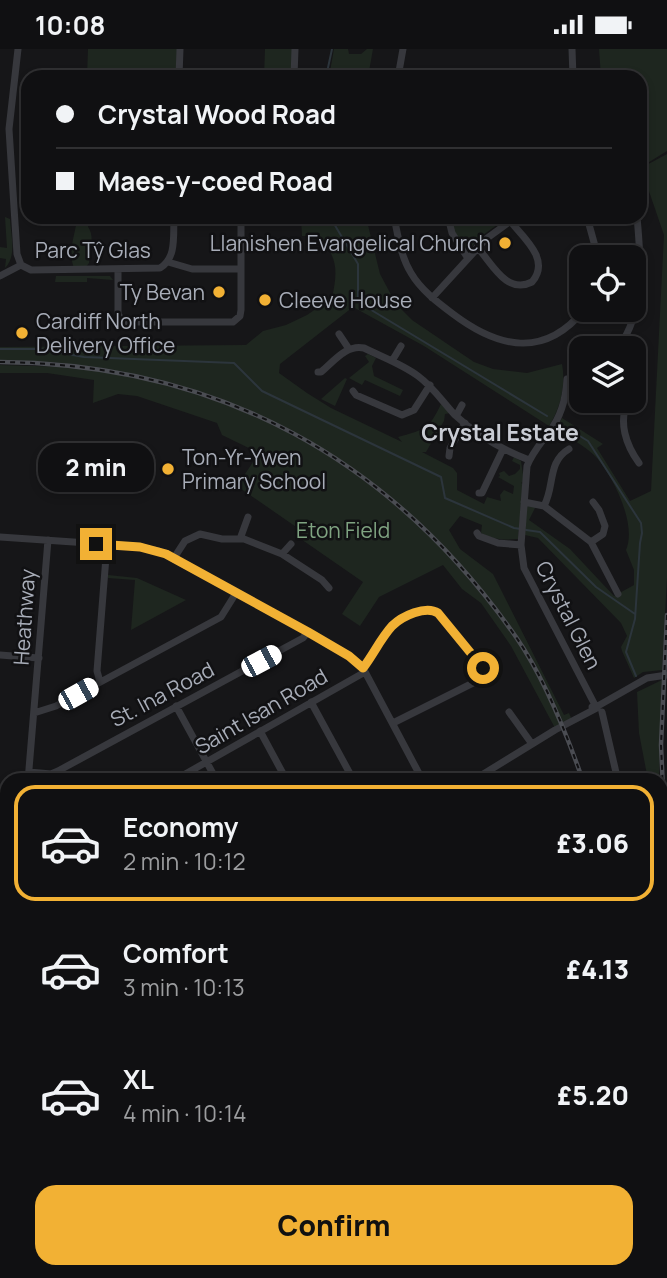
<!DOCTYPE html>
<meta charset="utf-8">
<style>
:root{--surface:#101012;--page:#1e1e20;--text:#f1f3f6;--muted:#9c9d9f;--line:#303032;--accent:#f2b134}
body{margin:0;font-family:Manrope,sans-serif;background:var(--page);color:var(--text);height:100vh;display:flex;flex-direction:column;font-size:26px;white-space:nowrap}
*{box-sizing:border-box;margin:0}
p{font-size:23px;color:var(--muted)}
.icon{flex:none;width:38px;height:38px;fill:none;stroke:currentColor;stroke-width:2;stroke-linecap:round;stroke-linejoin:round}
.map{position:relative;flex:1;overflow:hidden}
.details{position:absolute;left:0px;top:724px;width:668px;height:506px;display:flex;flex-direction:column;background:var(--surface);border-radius:21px 21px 0 0;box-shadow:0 4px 10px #0003,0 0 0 2px var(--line)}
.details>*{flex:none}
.hud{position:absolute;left:21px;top:21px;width:626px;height:154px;border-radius:21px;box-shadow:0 4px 10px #0003,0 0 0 2px var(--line);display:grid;align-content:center;height:154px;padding:0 35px;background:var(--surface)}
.tools{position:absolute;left:569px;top:196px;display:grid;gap:14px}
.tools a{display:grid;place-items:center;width:77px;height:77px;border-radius:14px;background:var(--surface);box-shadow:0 4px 10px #0003,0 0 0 2px var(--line);font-size:35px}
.end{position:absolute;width:32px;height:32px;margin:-16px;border:9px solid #f2b134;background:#111;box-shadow:0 0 0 4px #111}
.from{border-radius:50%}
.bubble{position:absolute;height:49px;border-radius:21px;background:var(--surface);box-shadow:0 4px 10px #0003,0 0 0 2px var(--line);font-size:23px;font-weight:800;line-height:49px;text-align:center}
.car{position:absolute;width:21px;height:42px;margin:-21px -10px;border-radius:9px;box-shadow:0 0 5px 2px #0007;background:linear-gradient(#fff 24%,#345 0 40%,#fff 0 76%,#345 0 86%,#fff 0)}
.hud b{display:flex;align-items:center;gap:24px;height:66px;font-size:26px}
.hud b+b{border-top:2px solid var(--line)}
.hud i{width:18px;height:18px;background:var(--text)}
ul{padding:12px 0 0;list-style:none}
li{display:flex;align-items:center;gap:21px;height:116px;margin:0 14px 10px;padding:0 21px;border:4px solid transparent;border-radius:21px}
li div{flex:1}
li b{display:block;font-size:26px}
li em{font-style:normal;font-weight:800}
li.selected{border-color:var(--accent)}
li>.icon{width:63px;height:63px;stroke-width:1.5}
.cta{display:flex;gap:14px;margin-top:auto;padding:14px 35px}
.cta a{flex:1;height:80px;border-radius:21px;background:var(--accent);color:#111;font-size:28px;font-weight:800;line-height:80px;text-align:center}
.status{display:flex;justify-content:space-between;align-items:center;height:49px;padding:0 35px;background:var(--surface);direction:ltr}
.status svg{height:19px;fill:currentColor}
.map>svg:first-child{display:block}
.green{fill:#1e261f}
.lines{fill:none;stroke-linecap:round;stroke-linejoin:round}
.stream{stroke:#2c353c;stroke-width:2}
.minor{stroke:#37383d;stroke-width:7}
.rail-casing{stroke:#4a4c52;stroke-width:4.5}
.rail{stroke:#111113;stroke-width:2;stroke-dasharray:5;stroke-linecap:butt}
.route{stroke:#f2b134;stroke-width:9}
.poi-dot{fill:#f2b134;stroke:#111113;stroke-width:2.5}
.labels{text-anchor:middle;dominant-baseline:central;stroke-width:5;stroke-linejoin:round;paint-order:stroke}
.poi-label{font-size:21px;fill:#a8adb8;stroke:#111113;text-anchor:start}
.street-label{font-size:21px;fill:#a8adb8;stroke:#111113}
.park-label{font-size:21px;fill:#7fa381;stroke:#111113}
.neighbourhood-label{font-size:23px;font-weight:bold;fill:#c9ccd4;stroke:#111113}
</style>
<div class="status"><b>10:08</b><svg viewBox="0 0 49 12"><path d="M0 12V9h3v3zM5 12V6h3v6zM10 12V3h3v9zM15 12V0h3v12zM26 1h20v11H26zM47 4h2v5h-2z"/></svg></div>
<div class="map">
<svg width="667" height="1229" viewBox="0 0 667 1229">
<rect width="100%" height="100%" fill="#161618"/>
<path class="green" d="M88,0H177L176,28H87Z
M265,0H293L291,28H264Z
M334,0H348L349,5H361L367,0H373L368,28H329Z
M599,0H667V102L641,118L640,28H601Z
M667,105V529L662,621L643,623L634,629L622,602L621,598L627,587L621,574L538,489L525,486L526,455L536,457L529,471L570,500L614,547L634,536V521L626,501C637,476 614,429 597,409C586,397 569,389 556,380L562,369L603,395L597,399L630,452L651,442L664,186L641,119Z
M5,168L10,170C11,187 17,207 5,219L6,210L0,209V198L7,199Z
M77,168H88V178C95,187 90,203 89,214L86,218L74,219C67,201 76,185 77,168Z
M301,168H366L380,225L396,255L412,271L474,313L493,320L527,324L562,315C566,336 561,358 549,377L424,297L353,258L280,315L279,324L307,344L331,359L402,393L398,388C423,381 429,381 441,355L450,364L445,365L444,372L426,403H422L453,419L457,424V441L484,455L487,448L501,452L500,446L504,441L513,445L514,437L498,428L500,427L499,424L504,422L509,427L515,425L520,420V416L512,412L514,408L521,412L524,432L521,434L523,435L518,490C504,491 494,491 481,484L482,476L460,467L449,481L460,500L493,525L564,666L569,664L572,671L555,679L511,597L481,554L462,540L443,516L379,548L360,577L342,565L363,533L298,488L302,482L237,437L259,404L222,386L217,374L137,347L118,345L93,354L94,331L47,324H0V316L68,318L62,314L0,311V298L246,296L263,282L286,276L307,266L332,249C338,221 338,207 317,187H302Z
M449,168H508L483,186L467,202L457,190Z
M56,227H110L113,231L87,229V233H55Z
M368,305L376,309L372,317L374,327L403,341L400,347L365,331L362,336L349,329L369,313L365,307Z
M345,329L347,330L335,357L321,350Z
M108,526L137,529L186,551L131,581L135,531L108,529Z
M662,631L659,731H648L639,684L637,643Z
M667,893V927L665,929L667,952L662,940V900L663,901Z
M93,1223H533L532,1229H92Z"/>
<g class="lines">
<path class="stream" d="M326,28L332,0
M330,168L358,215V253L547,367
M0,300H39L84,308L234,314L262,342L441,428L445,449L514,479L521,480
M563,377L588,392L641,474L642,484L640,494L635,570L626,603L636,627
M526,481L540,483L596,538L635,565
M112,1223L118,1229"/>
<path class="minor" d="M18,0L9,80L17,205L21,216L31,221L160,219C177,209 173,186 174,168
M572,0L573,28
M179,27H194
M179,28L180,0
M294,28L295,0
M398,28L403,0
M546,28L573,26
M394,168C398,187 401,208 411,224C421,241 437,253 453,265C498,299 544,310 584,261
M448,168L452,184L467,208
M587,168L598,208
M477,198C492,214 506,246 532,233C551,211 524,189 510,172
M168,213L192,220H241
M118,220V265L123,273H233L240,267L241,261V168
M0,227L21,216
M432,249L486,190L516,168
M339,285L349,300
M618,299C646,262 641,211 637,168
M634,308V341
M392,312L401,297
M318,323H321C334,312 347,295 364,299C382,308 402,315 418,327C433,338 442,352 455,366C477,387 501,400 529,411
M581,328L567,330C566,349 561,368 549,383C541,394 532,404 527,417L521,496L524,519L596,658
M353,342L356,346L402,366L414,361L430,336
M628,352C618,373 626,396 639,414
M456,367L462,356
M449,407L450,399L465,374
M479,444H482L503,400
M524,453L544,457L591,493L603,485L605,477L599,461L593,453
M544,457C555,437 547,413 569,400
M477,484L479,487L498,494L521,496
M0,488L132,497L159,502L308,583L349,607L363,619L423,732
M240,490L248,468
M591,493L618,545
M282,505L291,495
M174,509L185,492L200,485L222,490H244L282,505L322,531L329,539
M0,606L39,609
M363,619C373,606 381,589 392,577C402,567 426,556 438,564L483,619V626L477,632L393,674
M100,633L97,622L107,495
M311,653L354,732
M176,657L217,732
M592,658H596L647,629L667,626
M509,663L532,695
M602,663L618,732
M34,664L56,657L221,568L236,544
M260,682L287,732
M29,723L51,725L58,722L303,589L308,583
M28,732L48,491
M173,732L365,623
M472,732L555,681L597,659L596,658
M662,812L664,810
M0,857H7
M0,912L7,911
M662,964L667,974
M0,988L7,984
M0,1063L7,1059
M662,1209L667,1211
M33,1229L34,1223
M91,1229V1223
M533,1229L534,1223
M612,1229L615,1223"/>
<g class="rail-casing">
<path id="rail" d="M0,313C218,315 391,409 516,588C545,630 566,683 583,732
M667,566L661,696L667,827
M662,944L667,955"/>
</g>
<use href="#rail" class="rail"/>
</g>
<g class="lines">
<path class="route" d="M96,495L140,498L166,505L308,583L349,607L363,619C373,606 381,589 392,577C402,567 426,556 438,564L483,619"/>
</g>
<g class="poi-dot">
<circle cx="505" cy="194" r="7"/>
<circle cx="219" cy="243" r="7"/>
<circle cx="265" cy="251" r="7"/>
<circle cx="22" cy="284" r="7"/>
<circle cx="168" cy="420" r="7"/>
</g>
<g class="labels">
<g class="poi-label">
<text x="491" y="194" text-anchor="end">Llanishen Evangelical Church</text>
<text x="205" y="243" text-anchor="end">Ty Bevan</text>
<text x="279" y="251">Cleeve House</text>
<text x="36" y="272">Cardiff North<tspan x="36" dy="24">Delivery Office</tspan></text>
<text x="182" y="408">Ton-Yr-Ywen<tspan x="182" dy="24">Primary School</tspan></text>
</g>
<g class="street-label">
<text x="93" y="201">Parc Tŷ Glas</text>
<text transform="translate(569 566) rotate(63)">Crystal Glen</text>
<text transform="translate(24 568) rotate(-86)">Heathway</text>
<text transform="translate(162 645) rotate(-28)">St. Ina Road</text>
<text transform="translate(261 662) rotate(-30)">Saint Isan Road</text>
</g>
<g class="park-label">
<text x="343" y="481">Eton Field</text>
</g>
<g class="neighbourhood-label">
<text x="500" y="383">Crystal Estate</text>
</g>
</g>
</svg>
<div class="tools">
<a><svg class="icon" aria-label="locate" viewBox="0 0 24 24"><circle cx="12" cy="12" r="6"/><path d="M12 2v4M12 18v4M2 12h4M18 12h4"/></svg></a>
<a><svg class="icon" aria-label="layers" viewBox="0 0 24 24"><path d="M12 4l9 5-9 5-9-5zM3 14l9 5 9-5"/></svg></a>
</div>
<i class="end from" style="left:483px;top:619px"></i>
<i class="end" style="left:96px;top:495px"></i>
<div class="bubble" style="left:38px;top:394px;width:116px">2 min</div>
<i class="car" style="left:261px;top:612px;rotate:62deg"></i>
<i class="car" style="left:78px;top:645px;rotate:61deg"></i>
<div class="hud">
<b><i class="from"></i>Crystal Wood Road</b>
<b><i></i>Maes-y-coed Road</b>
</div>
<section class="details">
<ul>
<li class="selected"><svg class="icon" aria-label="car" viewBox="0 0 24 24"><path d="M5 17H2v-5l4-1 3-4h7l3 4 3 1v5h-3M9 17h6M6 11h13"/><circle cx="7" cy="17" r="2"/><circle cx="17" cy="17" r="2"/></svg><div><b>Economy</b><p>2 min · 10:12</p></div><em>£3.06</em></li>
<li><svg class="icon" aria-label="car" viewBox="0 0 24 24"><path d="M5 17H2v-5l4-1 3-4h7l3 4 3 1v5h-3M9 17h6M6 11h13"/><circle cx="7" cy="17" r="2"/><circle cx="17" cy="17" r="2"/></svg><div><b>Comfort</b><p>3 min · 10:13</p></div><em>£4.13</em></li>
<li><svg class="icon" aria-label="car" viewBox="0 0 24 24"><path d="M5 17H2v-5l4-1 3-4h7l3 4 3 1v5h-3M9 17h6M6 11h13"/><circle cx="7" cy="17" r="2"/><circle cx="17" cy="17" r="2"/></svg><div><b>XL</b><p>4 min · 10:14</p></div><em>£5.20</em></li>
</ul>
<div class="cta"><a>Confirm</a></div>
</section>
</div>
